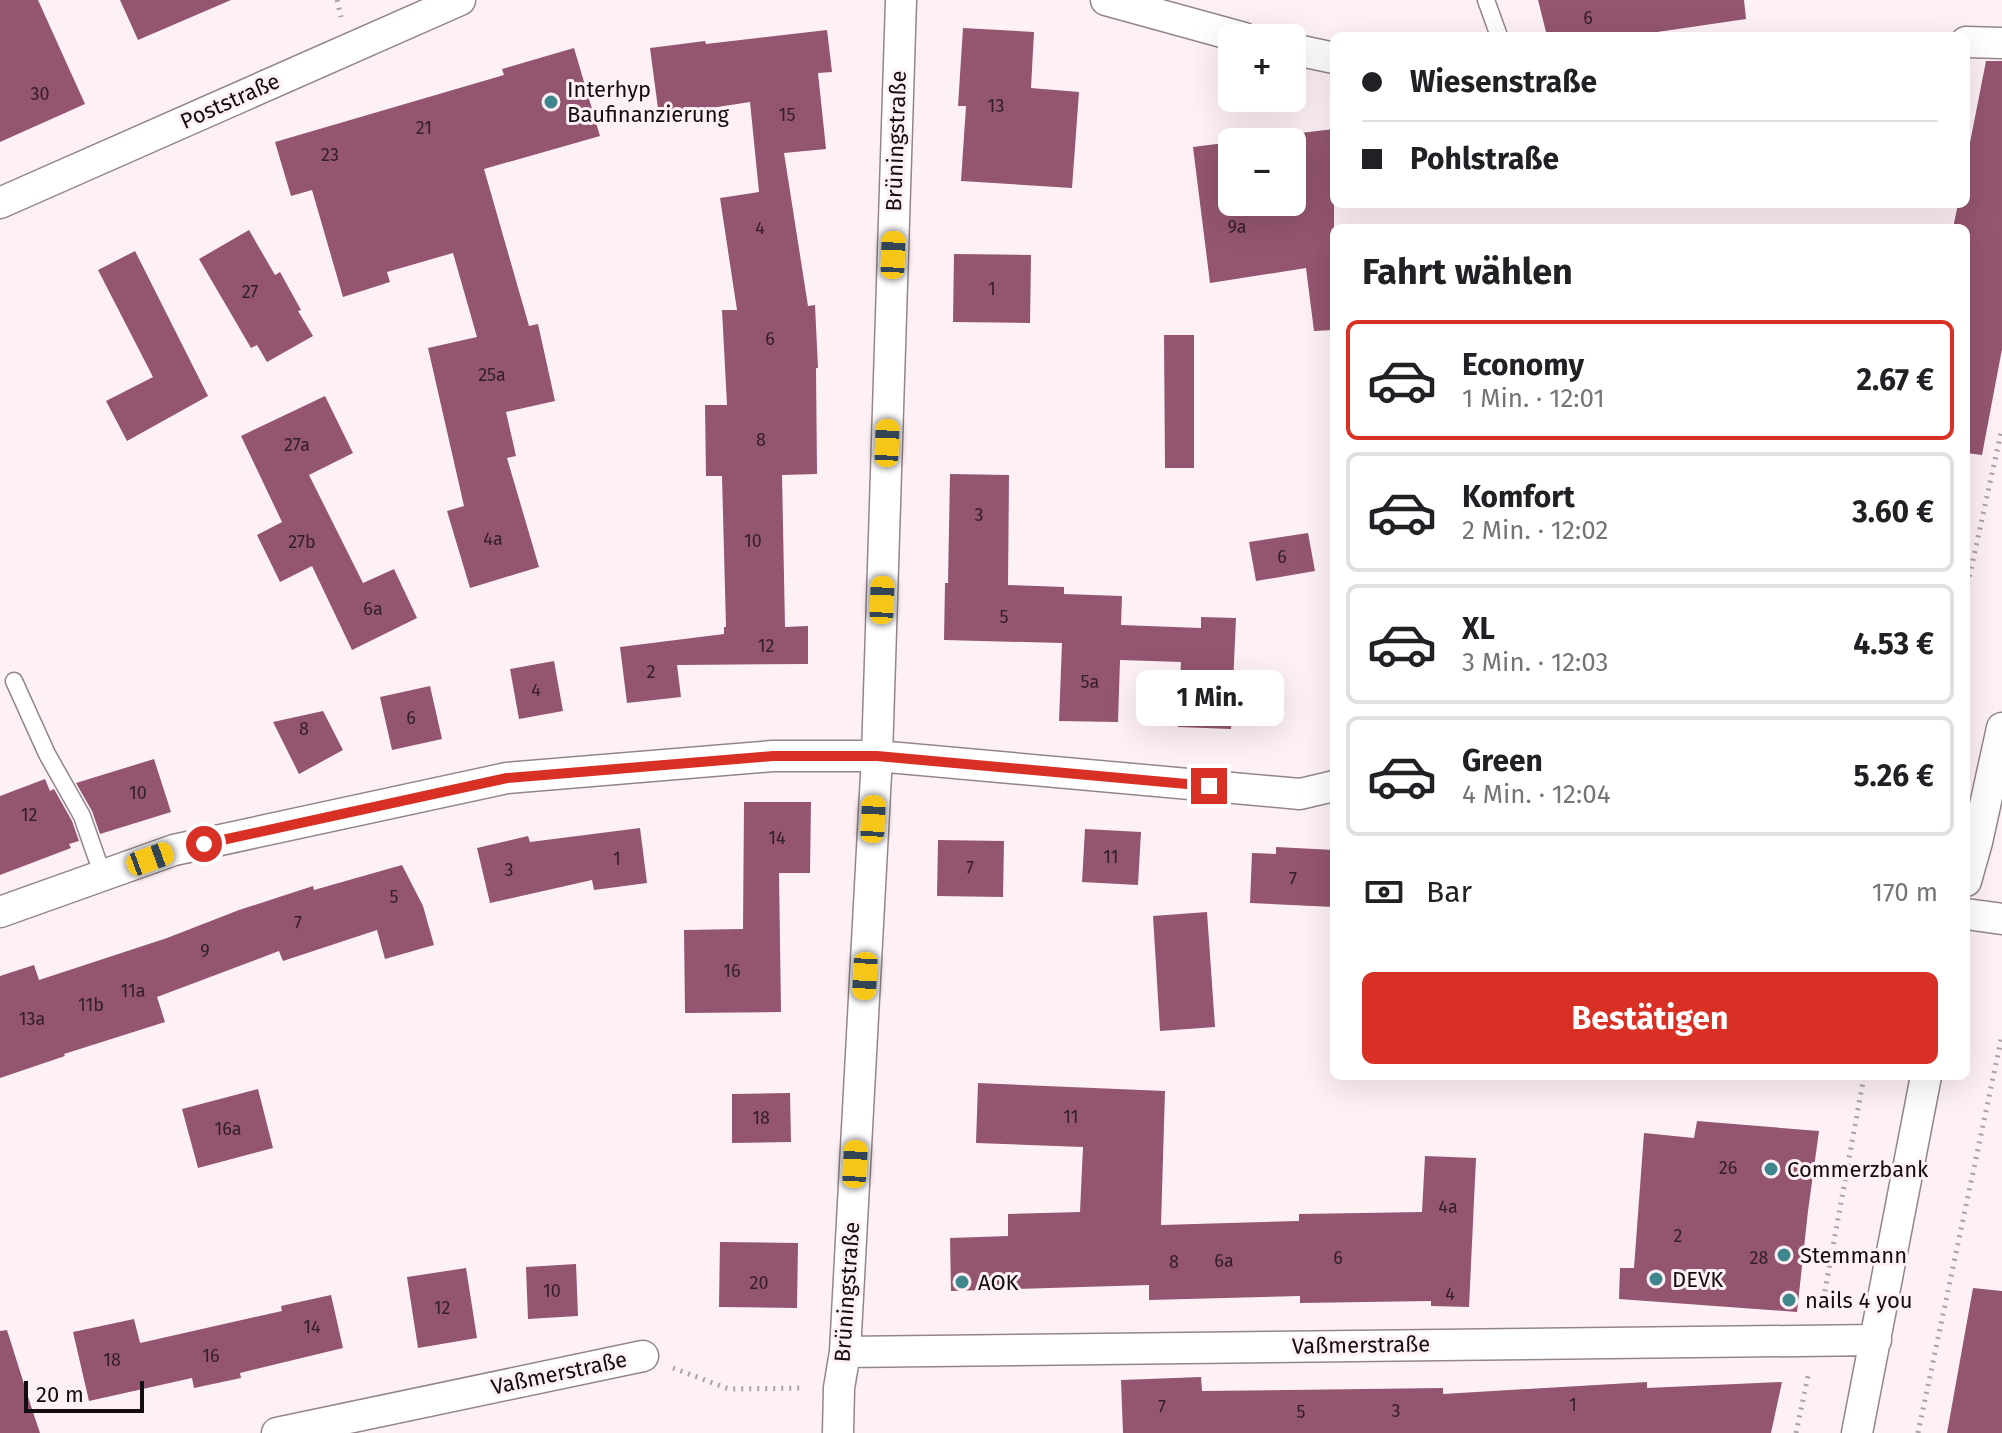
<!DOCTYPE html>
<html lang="de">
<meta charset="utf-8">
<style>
:root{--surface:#fff;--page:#f6f6f6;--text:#202124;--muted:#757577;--line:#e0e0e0;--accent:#d93025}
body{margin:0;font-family:"Fira Sans",sans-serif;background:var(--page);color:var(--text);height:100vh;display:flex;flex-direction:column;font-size:30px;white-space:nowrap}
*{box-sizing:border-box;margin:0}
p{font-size:26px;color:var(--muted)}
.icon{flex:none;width:44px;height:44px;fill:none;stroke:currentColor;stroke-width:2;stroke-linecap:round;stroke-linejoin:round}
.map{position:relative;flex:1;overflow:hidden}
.side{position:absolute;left:1330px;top:224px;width:640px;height:856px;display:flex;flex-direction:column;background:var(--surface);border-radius:12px;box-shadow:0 8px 32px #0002}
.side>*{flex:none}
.banner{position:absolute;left:1330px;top:32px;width:640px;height:176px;border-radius:12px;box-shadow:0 8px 32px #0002;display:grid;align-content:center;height:176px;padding:0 32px;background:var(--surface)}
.buttons{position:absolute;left:1218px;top:24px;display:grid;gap:16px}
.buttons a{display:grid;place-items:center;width:88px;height:88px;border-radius:12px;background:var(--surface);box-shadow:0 8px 32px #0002;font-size:40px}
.scale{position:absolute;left:24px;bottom:20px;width:120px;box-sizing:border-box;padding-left:8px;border:4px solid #120d0f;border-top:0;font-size:22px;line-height:28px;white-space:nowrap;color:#120d0f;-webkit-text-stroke:6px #fef1f6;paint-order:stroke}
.end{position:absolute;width:36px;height:36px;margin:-18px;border:10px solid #d93025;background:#fff;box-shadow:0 0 0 4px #fff}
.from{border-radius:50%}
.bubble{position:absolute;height:56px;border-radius:12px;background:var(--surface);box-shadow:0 8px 32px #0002;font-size:26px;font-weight:700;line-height:56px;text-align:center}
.car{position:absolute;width:24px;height:48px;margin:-24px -12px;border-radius:10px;box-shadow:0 0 6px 2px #0007;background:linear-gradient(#f5c518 24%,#345 0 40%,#f5c518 0 76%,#345 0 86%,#f5c518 0)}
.banner b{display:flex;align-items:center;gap:28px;height:76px;font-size:30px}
.banner b+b{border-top:2px solid var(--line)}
.banner i{width:20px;height:20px;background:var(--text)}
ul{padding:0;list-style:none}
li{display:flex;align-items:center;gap:24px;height:120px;margin:0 16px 12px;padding:0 16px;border:4px solid var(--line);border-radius:12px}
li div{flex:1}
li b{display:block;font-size:30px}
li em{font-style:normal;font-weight:700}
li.selected{border-color:var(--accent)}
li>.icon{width:72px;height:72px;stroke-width:1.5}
h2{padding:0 32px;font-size:36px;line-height:96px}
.pay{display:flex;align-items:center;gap:20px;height:88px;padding:0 32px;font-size:30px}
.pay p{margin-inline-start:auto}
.action{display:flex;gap:16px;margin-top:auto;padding:16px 32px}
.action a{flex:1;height:92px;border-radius:12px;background:var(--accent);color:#fff;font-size:32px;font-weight:700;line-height:92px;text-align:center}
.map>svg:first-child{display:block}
.building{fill:#945570}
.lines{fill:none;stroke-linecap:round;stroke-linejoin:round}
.service-casing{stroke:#94858b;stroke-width:19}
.minor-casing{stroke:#94858b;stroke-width:33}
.path{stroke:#aca1a5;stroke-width:5;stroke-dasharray:2 6;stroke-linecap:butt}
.service{stroke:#fff;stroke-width:16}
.minor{stroke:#fff;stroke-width:30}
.route{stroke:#d93025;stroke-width:10}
.poi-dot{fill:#3f868d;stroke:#fef1f6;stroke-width:3}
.labels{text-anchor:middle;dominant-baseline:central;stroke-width:6;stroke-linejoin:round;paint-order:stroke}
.number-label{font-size:18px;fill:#321f27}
.poi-label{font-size:22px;fill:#120d0f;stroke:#fef1f6;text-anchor:start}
.street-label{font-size:22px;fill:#120d0f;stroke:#fef1f6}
</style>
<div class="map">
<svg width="2002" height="1433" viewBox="0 0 2002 1433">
<rect width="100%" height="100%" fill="#fef1f6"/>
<path class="building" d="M0,0H38L85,104L0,142Z
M120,0H231L138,40Z
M1538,0H1744L1746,19L1630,36H1547Z
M963,28L1034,32L1031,88L1079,92L1072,188L961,181L966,106H958Z
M827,30L832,72L818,73L826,149L784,153L808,306L815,305L818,368H816L817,474L782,475L785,627L808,626V664L677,665L681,697L627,703L620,647L724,634V627H726L722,476H706L705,405H727L722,310H737L720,198L759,192L750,102L659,116L650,48L705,41L706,44Z
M574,48L600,136L484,169L529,326L538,324L555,401L506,412L516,456L507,458L539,567L470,588L447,511L464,506L428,348L477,337L453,253L387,272L390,282L343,297L312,190L291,196L275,142L504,75L502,69Z
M1986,61H2002V349L1982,455L1966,453V228H1953L1958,204H1966V163Z
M1334,129V330L1314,331L1306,268L1210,283L1193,147L1232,142V202H1292V134Z
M249,230L275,275L280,272L301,310L298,311L313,336L267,362L257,345L251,348L199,259Z
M135,251L208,396L127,441L106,401L153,377L98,270Z
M954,254L1031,255L1030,323L953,322Z
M1164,335H1194V468H1165Z
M325,396L353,453L309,475L363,583L394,569L417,618L352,650L312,566L280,582L257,535L282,522L241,436Z
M950,474L1009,475L1008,585L1064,587V594L1122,596L1121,625L1201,628V617L1236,618L1231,729L1178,727L1181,662L1120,660L1118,722L1059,721L1062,643L944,640L945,583H948Z
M1308,533L1315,571L1256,581L1249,542Z
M554,661L563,711L519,719L510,669Z
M430,686L442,739L392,750L380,697Z
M323,711L343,750L299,774L273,722Z
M154,759L171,812L100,834L92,811L76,783Z
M45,779L50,791L54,789L72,821L79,841L69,844L71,848L0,875V796Z
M744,802H811L810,873H779L781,1012L685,1013L684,930L743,929Z
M640,828L647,883L594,890L592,880L490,903L477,848L528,836L530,842Z
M1085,829L1141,832L1138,885L1082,882Z
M938,840L1004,841L1003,897L937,896Z
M1276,847L1334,850V907L1250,903L1252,853L1276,854Z
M402,865L423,906L434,945L385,959L377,930L283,961L279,951L157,997L165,1022L64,1054L65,1056L0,1078V976L34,965L39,980L167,938L239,910L313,886L314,890Z
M1207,912L1215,1027L1160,1031L1153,916Z
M978,1083L1165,1091L1161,1225L1299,1221V1214L1422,1212L1425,1156L1476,1158L1469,1307L1431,1306V1301L1300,1303V1296L1149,1300V1285L951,1291L950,1238L1008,1236V1214L1080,1212L1083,1147L976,1143Z
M258,1089L273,1148L198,1168L182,1109Z
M790,1093L791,1142L732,1143V1094Z
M1697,1121L1819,1131L1808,1211L1797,1312L1619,1299L1620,1268H1634L1644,1133L1694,1138Z
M720,1242L798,1243L797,1308L719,1307Z
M576,1264L578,1316L528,1319L526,1267Z
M466,1268L477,1338L418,1348L407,1277Z
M1973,1288L2002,1291V1433H1947Z
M331,1295L343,1348L240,1373L241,1378L194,1388L192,1378L89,1401L73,1332L134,1319L140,1343L282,1311L281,1306Z
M7,1330L30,1403L40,1433H0V1331Z
M1201,1377L1202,1391L1443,1388V1394L1647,1382V1388L1782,1382L1771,1433H1123L1121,1380Z"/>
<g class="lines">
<g class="service-casing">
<path id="service" d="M1486,0L1499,36
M14,681L47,754L82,816L103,876"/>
</g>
<g class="minor-casing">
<path id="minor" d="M1106,0L1244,38
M1966,42L2002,43
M1292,49L1334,58
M0,203L460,0
M1966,881L1977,842L2002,728
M0,912L174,850L507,778L773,756H877L1300,794L1334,786
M1966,914L2002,919
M845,1352L1876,1340
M277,1433L643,1356
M838,1433L839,1388L845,1352L877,756L901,0
M1857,1433L1926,1076"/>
</g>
<path class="path" d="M337,0L341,17
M1966,592L2002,428
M1822,1307L1864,1076
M673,1368L729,1389L803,1388
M1796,1433L1808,1376
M1918,1433L2002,1035"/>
<use href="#service" class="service"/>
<use href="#minor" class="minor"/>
</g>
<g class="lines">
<path class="route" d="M204,844L507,778L773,756H877L1209,786"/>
</g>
<g class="poi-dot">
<circle cx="551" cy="102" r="8"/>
<circle cx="1771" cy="1169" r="8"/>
<circle cx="1784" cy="1255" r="8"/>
<circle cx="1656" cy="1279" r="8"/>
<circle cx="962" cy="1282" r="8"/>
<circle cx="1789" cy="1300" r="8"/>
</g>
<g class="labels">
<g class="number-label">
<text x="1588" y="18">6</text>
<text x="40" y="94">30</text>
<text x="996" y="106">13</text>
<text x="787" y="115">15</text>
<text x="424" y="128">21</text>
<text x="330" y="155">23</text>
<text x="1237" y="227">9a</text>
<text x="760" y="228">4</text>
<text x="992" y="289">1</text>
<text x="250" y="292">27</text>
<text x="770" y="339">6</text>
<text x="492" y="375">25a</text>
<text x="761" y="440">8</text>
<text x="297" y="445">27a</text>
<text x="979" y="515">3</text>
<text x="493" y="539">4a</text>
<text x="753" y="541">10</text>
<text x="302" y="542">27b</text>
<text x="1282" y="557">6</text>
<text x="373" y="609">6a</text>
<text x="1004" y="617">5</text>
<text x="766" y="646">12</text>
<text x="651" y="672">2</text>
<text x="1090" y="682">5a</text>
<text x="536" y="690">4</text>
<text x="411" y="718">6</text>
<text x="304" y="729">8</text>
<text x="138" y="793">10</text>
<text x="29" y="815">12</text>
<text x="777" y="838">14</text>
<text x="1111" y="857">11</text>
<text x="617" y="859">1</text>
<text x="970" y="868">7</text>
<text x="509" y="870">3</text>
<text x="1293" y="879">7</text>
<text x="394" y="897">5</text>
<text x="298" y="923">7</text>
<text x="205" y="951">9</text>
<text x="732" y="971">16</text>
<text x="133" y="991">11a</text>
<text x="91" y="1005">11b</text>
<text x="32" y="1019">13a</text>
<text x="1071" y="1117">11</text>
<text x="761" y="1118">18</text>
<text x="228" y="1129">16a</text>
<text x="1728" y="1168">26</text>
<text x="1448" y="1207">4a</text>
<text x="1678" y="1236">2</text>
<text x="1338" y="1258">6</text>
<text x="1759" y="1258">28</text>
<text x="1224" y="1261">6a</text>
<text x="1174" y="1262">8</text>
<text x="759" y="1283">20</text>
<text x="552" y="1291">10</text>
<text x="1450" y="1294">4</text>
<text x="442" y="1308">12</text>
<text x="312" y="1327">14</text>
<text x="211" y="1356">16</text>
<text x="112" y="1360">18</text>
<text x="1573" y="1405">1</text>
<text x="1162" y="1407">7</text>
<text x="1396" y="1411">3</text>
<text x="1301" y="1412">5</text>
</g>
<g class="poi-label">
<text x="567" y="89">Interhyp<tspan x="567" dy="25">Baufinanzierung</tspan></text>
<text x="1787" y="1169">Commerzbank</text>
<text x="1800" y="1255">Stemmann</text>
<text x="1672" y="1279">DEVK</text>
<text x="978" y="1282">AOK</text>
<text x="1805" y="1300">nails 4 you</text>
</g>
<g class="street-label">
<text transform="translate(230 101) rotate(-24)">Poststraße</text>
<text transform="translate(896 141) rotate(-88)">Brüningstraße</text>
<text transform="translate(847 1292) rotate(-86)">Brüningstraße</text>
<text transform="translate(1361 1345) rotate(-1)">Vaßmerstraße</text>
<text transform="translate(559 1373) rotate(-12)">Vaßmerstraße</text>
</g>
</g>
</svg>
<div class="buttons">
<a>+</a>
<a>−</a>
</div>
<div class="scale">20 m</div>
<i class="end from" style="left:204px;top:844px"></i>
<i class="end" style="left:1209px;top:786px"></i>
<div class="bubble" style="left:1136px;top:670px;width:148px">1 Min.</div>
<i class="car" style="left:893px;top:255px;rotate:2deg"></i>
<i class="car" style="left:887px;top:443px;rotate:2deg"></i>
<i class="car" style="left:882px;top:600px;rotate:2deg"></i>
<i class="car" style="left:873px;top:819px;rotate:3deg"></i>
<i class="car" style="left:150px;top:859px;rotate:70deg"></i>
<i class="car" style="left:865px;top:976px;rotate:183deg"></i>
<i class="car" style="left:855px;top:1164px;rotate:3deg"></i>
<div class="banner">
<b><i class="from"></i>Wiesenstraße</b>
<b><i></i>Pohlstraße</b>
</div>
<section class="side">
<h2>Fahrt wählen</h2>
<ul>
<li class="selected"><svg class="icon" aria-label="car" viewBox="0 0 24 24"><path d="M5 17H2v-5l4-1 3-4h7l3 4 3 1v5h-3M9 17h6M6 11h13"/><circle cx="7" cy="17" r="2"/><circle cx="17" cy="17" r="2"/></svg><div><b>Economy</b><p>1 Min. · 12:01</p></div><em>2.67 €</em></li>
<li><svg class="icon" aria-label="car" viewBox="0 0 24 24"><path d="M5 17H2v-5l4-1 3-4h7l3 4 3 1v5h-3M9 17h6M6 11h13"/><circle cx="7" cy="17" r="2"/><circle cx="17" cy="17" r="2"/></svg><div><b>Komfort</b><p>2 Min. · 12:02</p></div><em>3.60 €</em></li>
<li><svg class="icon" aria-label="car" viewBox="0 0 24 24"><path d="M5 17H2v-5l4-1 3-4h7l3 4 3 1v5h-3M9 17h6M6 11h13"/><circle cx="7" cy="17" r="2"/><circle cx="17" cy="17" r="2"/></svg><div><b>XL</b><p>3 Min. · 12:03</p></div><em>4.53 €</em></li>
<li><svg class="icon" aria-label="car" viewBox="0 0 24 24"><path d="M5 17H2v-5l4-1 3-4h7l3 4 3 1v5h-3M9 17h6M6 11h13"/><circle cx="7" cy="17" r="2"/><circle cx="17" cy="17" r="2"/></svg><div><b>Green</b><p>4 Min. · 12:04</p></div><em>5.26 €</em></li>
</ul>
<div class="pay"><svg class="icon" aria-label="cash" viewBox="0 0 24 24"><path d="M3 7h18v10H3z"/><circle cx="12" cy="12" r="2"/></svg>Bar<p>170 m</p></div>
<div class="action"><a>Bestätigen</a></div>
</section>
</div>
